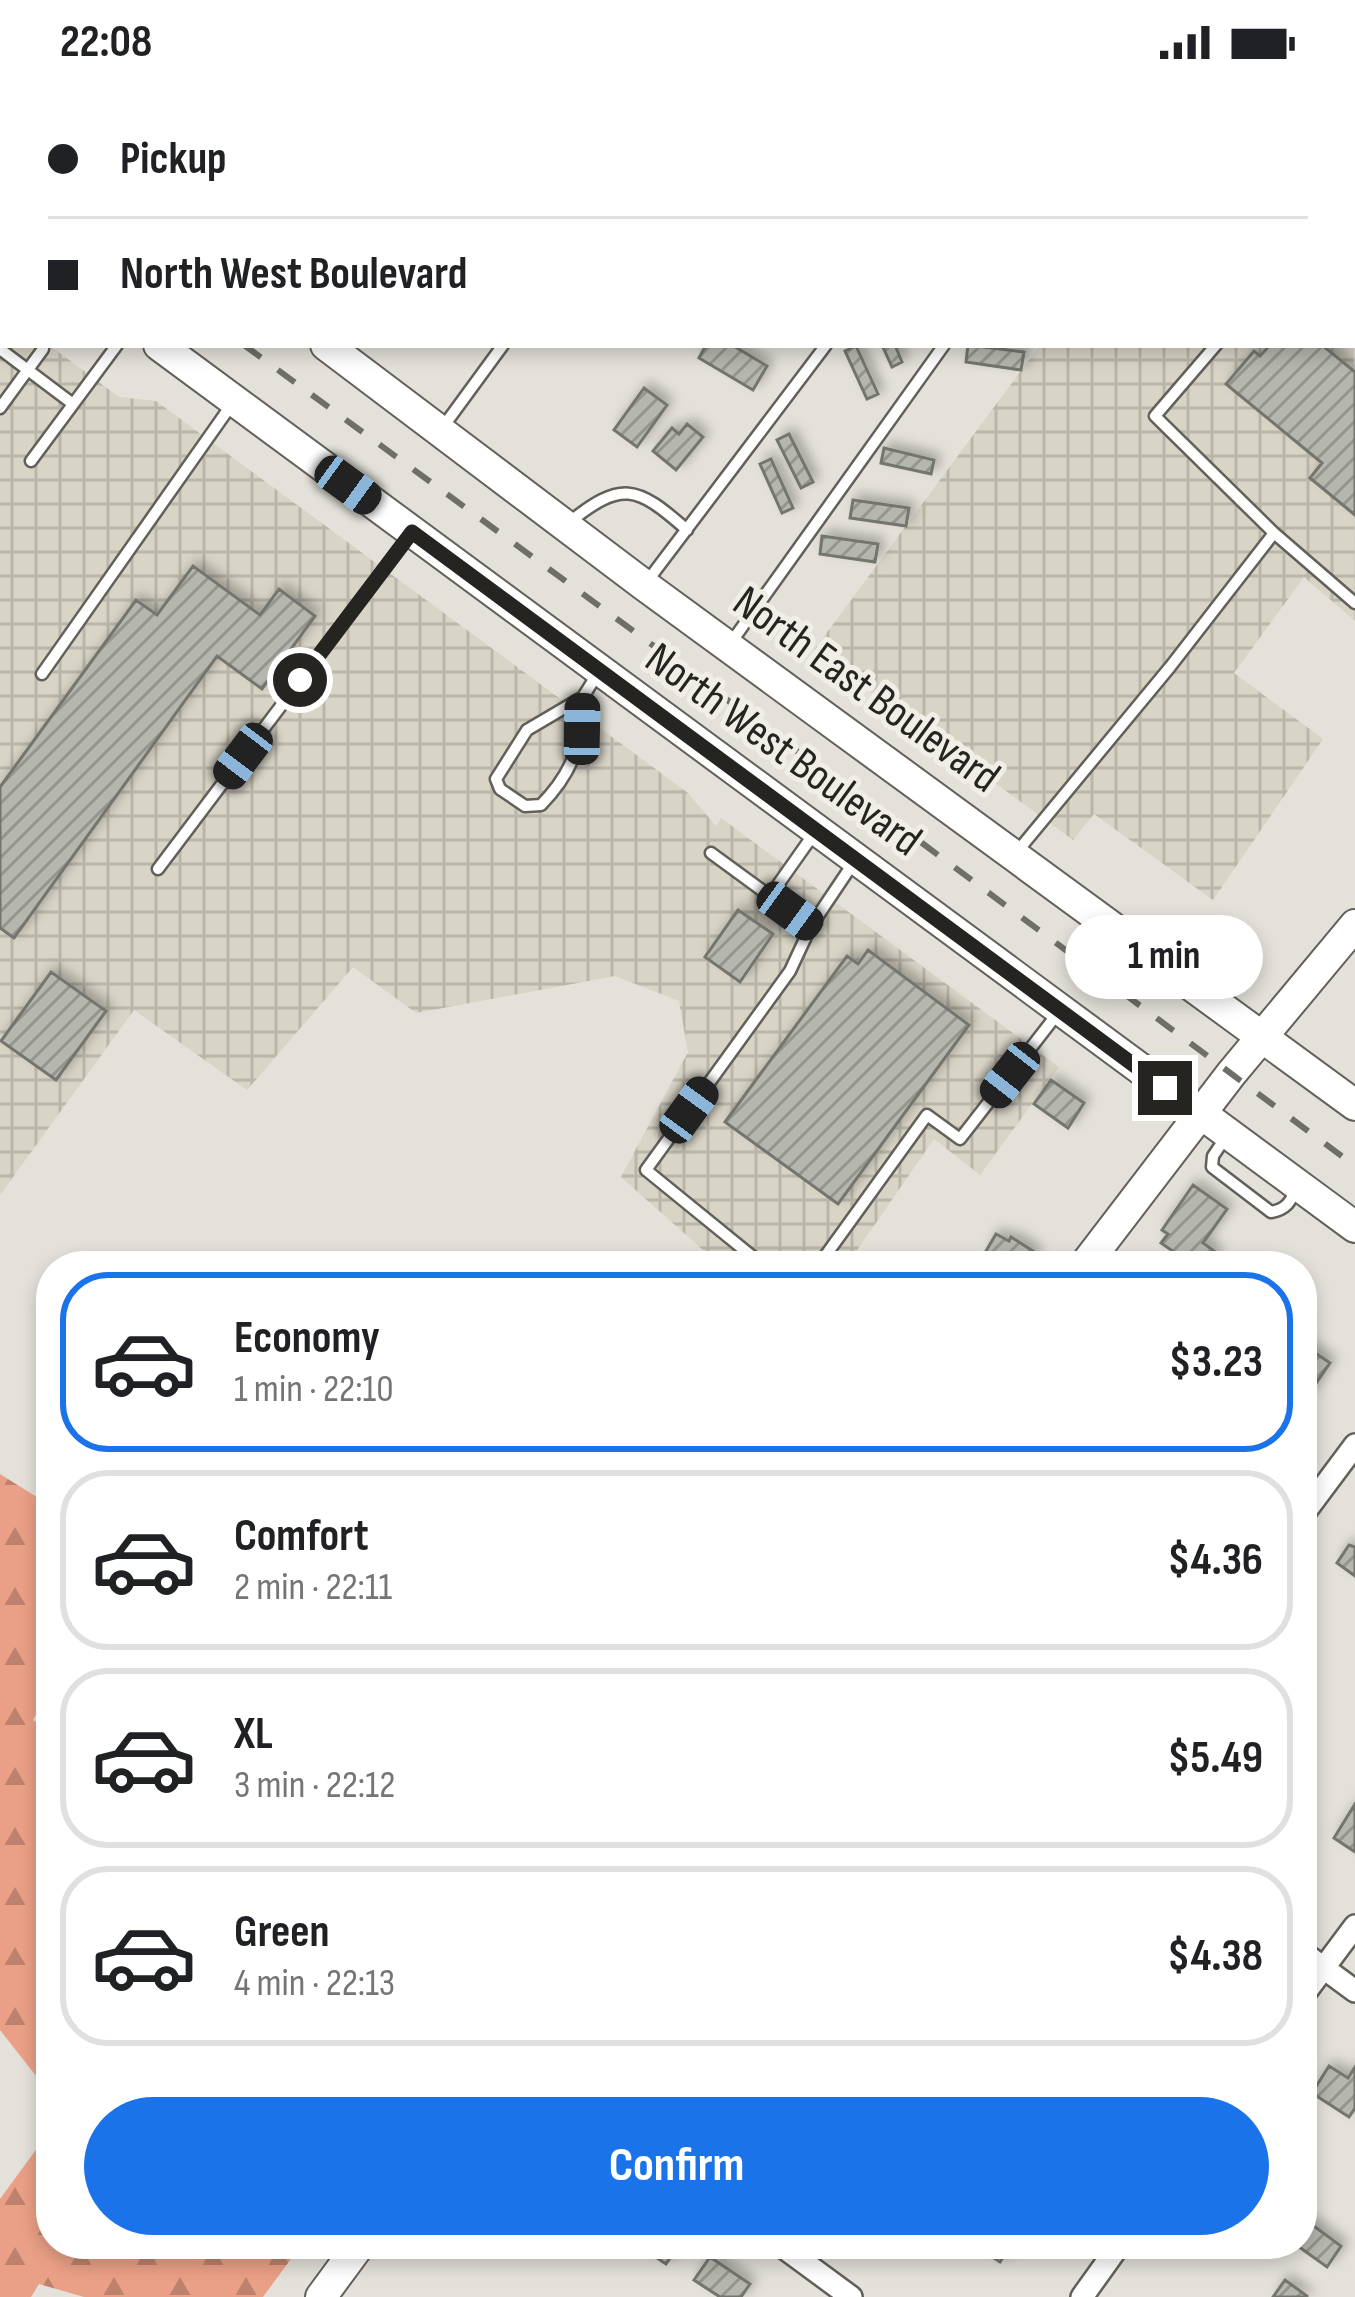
<!DOCTYPE html>
<meta charset="utf-8">
<style>
:root{--surface:#fff;--page:#f6f6f6;--text:#202124;--muted:#757577;--line:#e0e0e0;--accent:#1a73e8}
body{margin:0;font-family:"Sofia Sans Condensed",sans-serif;background:var(--page);color:var(--text);height:100vh;display:flex;flex-direction:column;font-size:45px;white-space:nowrap}
*{box-sizing:border-box;margin:0}
p{font-size:39px;color:var(--muted)}
.icon{flex:none;width:66px;height:66px;fill:none;stroke:currentColor;stroke-width:2;stroke-linecap:round;stroke-linejoin:round}
.map{position:relative;flex:1;overflow:hidden}
.drawer{position:absolute;left:36px;top:1167px;width:1281px;height:1008px;display:flex;flex-direction:column;background:var(--surface);border-radius:48px;box-shadow:0 6px 18px #0003}
.drawer>*{flex:none}
.banner{position:absolute;left:0px;top:0px;width:1356px;height:264px;box-shadow:0 6px 18px #0003;display:grid;align-content:center;height:264px;padding:0 48px;background:var(--surface)}
.end{position:absolute;width:54px;height:54px;margin:-27px;border:15px solid #252421;background:#fff;box-shadow:0 0 0 6px #fff}
.from{border-radius:50%}
.bubble{position:absolute;height:84px;border-radius:42px;background:var(--surface);box-shadow:0 6px 18px #0003;font-size:39px;font-weight:700;line-height:84px;text-align:center}
.car{position:absolute;width:36px;height:72px;margin:-36px -18px;border-radius:15px;box-shadow:0 0 9px 3px #0007;background:linear-gradient(#222 24%,#8ab4d8 0 40%,#222 0 76%,#8ab4d8 0 86%,#222 0)}
.banner b{display:flex;align-items:center;gap:42px;height:114px;font-size:45px}
.banner b+b{border-top:3px solid var(--line)}
.banner i{width:30px;height:30px;background:var(--text)}
ul{padding:21px 0 0;list-style:none}
li{display:flex;align-items:center;gap:36px;height:180px;margin:0 24px 18px;padding:0 24px;border:6px solid var(--line);border-radius:48px}
li div{flex:1}
li b{display:block;font-size:45px}
li em{font-style:normal;font-weight:700}
li.selected{border-color:var(--accent)}
li>.icon{width:108px;height:108px;stroke-width:1.5}
.cta{display:flex;gap:24px;margin-top:auto;padding:24px 48px}
.cta a{flex:1;height:138px;border-radius:72px;background:var(--accent);color:#fff;font-size:48px;font-weight:700;line-height:138px;text-align:center}
.status{display:flex;justify-content:space-between;align-items:center;height:84px;padding:0 60px;background:var(--surface);direction:ltr}
.status svg{height:33px;fill:currentColor}
.map>svg:first-child{display:block}
.industrial{fill:url(#industrial-grid)}
.forest{fill:url(#forest-firs)}
.building{fill:url(#building-hatch);stroke:#73756e;stroke-width:3;filter:url(#shadow)}
.lines{fill:none;stroke-linecap:round;stroke-linejoin:round}
.lane-casing{stroke:#626059;stroke-width:15}
.street-casing{stroke:#626059;stroke-width:26}
.secondary-casing{stroke:#626059;stroke-width:34}
.lane{stroke:#fff;stroke-width:10}
.street{stroke:#fff;stroke-width:21}
.secondary{stroke:#fff;stroke-width:30}
.rail{stroke:#6f6e69;stroke-width:6;stroke-dasharray:21 21;stroke-linecap:butt}
.route{stroke:#252421;stroke-width:15}
.labels{text-anchor:middle;dominant-baseline:central;stroke-width:10;stroke-linejoin:round;paint-order:stroke}
.street-label{font-size:45px;fill:#252421;stroke:#f0eee6}
</style>
<div class="status"><b>22:08</b><svg viewBox="0 0 49 12"><path d="M0 12V9h3v3zM5 12V6h3v6zM10 12V3h3v9zM15 12V0h3v12zM26 1h20v11H26zM47 4h2v5h-2z"/></svg></div>
<div class="map">
<svg width="1355" height="2213" viewBox="0 0 1355 2213">
<defs>
<pattern id="industrial-grid" width="8" height="8" patternUnits="userSpaceOnUse" patternTransform="scale(3)"><rect width="8" height="8" fill="#d8d4c6"/><path d="M0 4h8M4 0v8" fill="none" stroke="#b9b6aa"/></pattern>
<pattern id="forest-firs" width="22" height="20" patternUnits="userSpaceOnUse" patternTransform="scale(3)"><rect width="22" height="20" fill="#eaa086"/><path d="M5 1l3.5 6h-7zM16 11l3.5 6h-7z" fill="#bd826d"/></pattern>
<pattern id="building-hatch" width="6" height="6" patternUnits="userSpaceOnUse" patternTransform="scale(3)"><rect width="6" height="6" fill="#b5b7af"/><path d="M-1 1l2-2M0 6l6-6M5 7l2-2" fill="none" stroke="#93958e"/></pattern>
<filter id="shadow"><feDropShadow dx="5.5" dy="-5.5" stdDeviation="6" flood-color="#0004"/></filter>
</defs>
<rect width="100%" height="100%" fill="#e3e1d9"/>
<path class="industrial" d="M1353,60L1355,537L1304,493L1234,589L1323,655L1213,816L1094,730L1073,756L814,566L1040,261H1353Z
M0,225L3,227V261H49L119,313L156,317L688,709L716,742L721,734L1059,983L980,1091L934,1055L846,1182H721L621,1093L688,968L679,917L615,892L416,929L353,883L247,1006L134,926L0,1111Z"/>
<path class="forest" d="M45,0H559L556,3H49Z
M0,1390L51,1422V1604L33,1636L51,1649V2011L0,1946Z
M51,2045V2160H302L263,2213H84L39,2200L31,2213H0V2115Z"/>
<path class="building" d="M706,261H732L767,282L753,306L699,274Z
M882,261H895L902,278L892,283Z
M968,261L1024,268L1021,286L966,278Z
M1270,261H1322L1355,288V431L1310,394L1322,379L1226,300L1254,267L1260,272Z
M856,262L878,310L867,315L845,267Z
M644,304L667,321L637,363L614,346Z
M687,340L703,353L676,386L653,367L672,344L679,350Z
M789,350L813,398L801,404L777,356Z
M884,364L934,376L931,390L881,379Z
M771,375L793,424L782,429L760,380Z
M853,416L909,424L906,442L850,434Z
M822,452L878,460L875,478L820,470Z
M193,482L260,531L279,505L315,532L262,605L217,572L14,854L0,844V703L136,516L157,531Z
M738,826L773,850L740,898L705,873Z
M868,866L969,941L838,1120L725,1038L847,872L858,880Z
M51,888L106,927L56,996L1,957Z
M1051,996L1084,1019L1068,1044L1034,1020Z
M1193,1101L1227,1125L1203,1159L1217,1169L1208,1182H1194L1161,1159L1168,1150L1162,1146Z
M996,1150L1009,1157L1011,1153L1036,1169L1027,1182H1010L986,1167Z
M1302,1260L1330,1279L1308,1311L1302,1307Z
M1349,1461L1355,1463V1492L1337,1479Z
M1355,1720V1768L1334,1754Z
M1329,1982L1348,1994L1355,1983V2024L1349,2033L1312,2009Z
M1307,2137L1341,2162L1327,2183L1295,2160H1302V2144Z
M636,2160H680L666,2180Z
M990,2160H1012L1000,2178L985,2168Z
M710,2173L750,2200L741,2213H720L694,2196Z
M1285,2196L1307,2212V2213H1273Z"/>
<g class="lines">
<g class="lane-casing">
<path id="lane" d="M693,3L695,0
M908,3L910,0
M1131,3L1133,0
M1353,140L1355,141
M0,245L3,241
M1216,261L1155,332L1274,449
M0,265L73,320
M0,324L43,265
M443,343L503,261
M31,377L117,261
M567,440C622,396 636,401 687,446
M646,499L826,261
M730,560L944,261
M42,590L232,320
M583,613C582,659 574,687 541,721L525,722L500,705L496,695L527,646L583,613L598,589
M711,769L811,842
M1016,769L1170,583L1274,449L1355,519
M158,785L409,452
M770,812L813,751
M1226,1053L1213,1072L1212,1083L1271,1128C1288,1125 1291,1116 1298,1102
M764,1182L646,1086L790,887L811,842L854,778
M818,1182L927,1031L960,1055L1058,929"/>
</g>
<g class="street-casing">
<path id="street" d="M1302,1432L1355,1361
M1302,1868L1355,1907
M1302,1913L1355,1842
M779,2160L851,2213
M1082,2213L1120,2160"/>
</g>
<g class="secondary-casing">
<path id="secondary" d="M0,23L3,25
M0,144L3,146
M159,261L1355,1143
M326,261L644,501L1355,1021
M1084,1182L1231,990L1355,841
M321,2213L360,2160"/>
</g>
<use href="#lane" class="lane"/>
<use href="#street" class="street"/>
<use href="#secondary" class="secondary"/>
<path class="rail" d="M0,81L3,83
M244,261L922,759L1355,1082"/>
</g>
<g class="lines">
<path class="route" d="M300,596L412,448L1165,1004"/>
</g>
<g class="labels">
<g class="street-label">
<text transform="translate(866 606) rotate(36)">North East Boulevard</text>
<text transform="translate(783 666) rotate(36)">North West Boulevard</text>
</g>
</g>
</svg>
<i class="end from" style="left:300px;top:596px"></i>
<i class="end" style="left:1165px;top:1004px"></i>
<div class="bubble" style="left:1065px;top:831px;width:198px">1 min</div>
<i class="car" style="left:348px;top:401px;rotate:126deg"></i>
<i class="car" style="left:582px;top:645px;rotate:1deg"></i>
<i class="car" style="left:243px;top:672px;rotate:217deg"></i>
<i class="car" style="left:790px;top:827px;rotate:126deg"></i>
<i class="car" style="left:1010px;top:991px;rotate:218deg"></i>
<i class="car" style="left:689px;top:1026px;rotate:36deg"></i>
<div class="banner">
<b><i class="from"></i>Pickup</b>
<b><i></i>North West Boulevard</b>
</div>
<section class="drawer">
<ul>
<li class="selected"><svg class="icon" aria-label="car" viewBox="0 0 24 24"><path d="M5 17H2v-5l4-1 3-4h7l3 4 3 1v5h-3M9 17h6M6 11h13"/><circle cx="7" cy="17" r="2"/><circle cx="17" cy="17" r="2"/></svg><div><b>Economy</b><p>1 min · 22:10</p></div><em>$3.23</em></li>
<li><svg class="icon" aria-label="car" viewBox="0 0 24 24"><path d="M5 17H2v-5l4-1 3-4h7l3 4 3 1v5h-3M9 17h6M6 11h13"/><circle cx="7" cy="17" r="2"/><circle cx="17" cy="17" r="2"/></svg><div><b>Comfort</b><p>2 min · 22:11</p></div><em>$4.36</em></li>
<li><svg class="icon" aria-label="car" viewBox="0 0 24 24"><path d="M5 17H2v-5l4-1 3-4h7l3 4 3 1v5h-3M9 17h6M6 11h13"/><circle cx="7" cy="17" r="2"/><circle cx="17" cy="17" r="2"/></svg><div><b>XL</b><p>3 min · 22:12</p></div><em>$5.49</em></li>
<li><svg class="icon" aria-label="car" viewBox="0 0 24 24"><path d="M5 17H2v-5l4-1 3-4h7l3 4 3 1v5h-3M9 17h6M6 11h13"/><circle cx="7" cy="17" r="2"/><circle cx="17" cy="17" r="2"/></svg><div><b>Green</b><p>4 min · 22:13</p></div><em>$4.38</em></li>
</ul>
<div class="cta"><a>Confirm</a></div>
</section>
</div>
